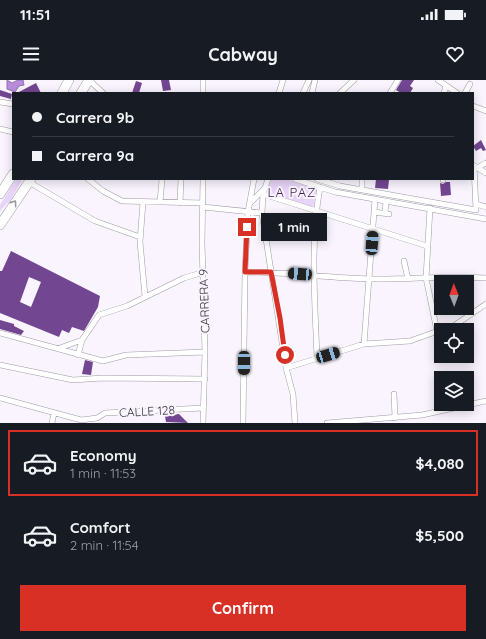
<!DOCTYPE html>
<meta charset="utf-8">
<style>
:root{--surface:#171b24;--page:#20242c;--text:#f1f3f6;--muted:#9ea1a6;--line:#363941;--accent:#d93025}
body{margin:0;font-family:Quicksand,sans-serif;background:var(--page);color:var(--text);height:100vh;display:flex;flex-direction:column;font-size:15px;white-space:nowrap}
*{box-sizing:border-box;margin:0}
p{font-size:13px;color:var(--muted)}
.icon{flex:none;width:22px;height:22px;fill:none;stroke:currentColor;stroke-width:2;stroke-linecap:round;stroke-linejoin:round}
.map{position:relative;height:343px;overflow:hidden}
.side{display:flex;flex-direction:column;background:var(--surface);flex:1}
.side>*{flex:none}
.guide{position:absolute;left:12px;top:12px;width:462px;height:88px;border-radius:0px;box-shadow:0 2px 10px #0003;display:grid;align-content:center;height:88px;padding:0 20px;background:var(--surface)}
.needle{width:26px;rotate:359deg}
.fabs{position:absolute;left:434px;top:195px;display:grid;gap:8px}
.fabs a{display:grid;place-items:center;width:40px;height:40px;border-radius:0px;background:var(--surface);box-shadow:0 2px 10px #0003;font-size:20px}
.end{position:absolute;width:18px;height:18px;margin:-9px;border:5px solid #d93025;background:#fff;box-shadow:0 0 0 2px #fff}
.from{border-radius:50%}
.bubble{position:absolute;height:28px;border-radius:0px;background:var(--surface);box-shadow:0 2px 10px #0003;font-size:13px;font-weight:700;line-height:28px;text-align:center}
.car{position:absolute;width:12px;height:24px;margin:-12px -6px;border-radius:5px;box-shadow:0 0 3px 1px #0007;background:linear-gradient(#222 24%,#8ab4d8 0 40%,#222 0 76%,#8ab4d8 0 86%,#222 0)}
.guide b{display:flex;align-items:center;gap:14px;height:38px;font-size:15px}
.guide b+b{border-top:1px solid var(--line)}
.guide i{width:10px;height:10px;background:var(--text)}
ul{padding:7px 0 0;list-style:none}
li{display:flex;align-items:center;gap:12px;height:66px;margin:0 8px 6px;padding:0 12px;border:2px solid transparent;border-radius:0px}
li div{flex:1}
li b{display:block;font-size:15px}
li em{font-style:normal;font-weight:700}
li.active{border-color:var(--accent)}
li>.icon{width:36px;height:36px;stroke-width:1.5}
.action{display:flex;gap:8px;margin-top:auto;padding:8px 20px}
.action a{flex:1;height:46px;border-radius:0px;background:var(--accent);color:#fff;font-size:16px;font-weight:700;line-height:46px;text-align:center}
.status{display:flex;justify-content:space-between;align-items:center;height:28px;padding:0 20px;background:var(--surface);direction:ltr}
.status svg{height:11px;fill:currentColor}
header{display:flex;justify-content:space-between;align-items:center;height:52px;padding:0 20px;background:var(--surface);font-size:18px;font-weight:700}
.map>svg:first-child{display:block}
.green{fill:#e7d4f8}
.water{fill:#b98cdc;stroke:#9171aa}
.building{fill:#724691;fill-rule:evenodd}
.lines{fill:none;stroke-linecap:round;stroke-linejoin:round}
.minor-casing{stroke:#9f9aa3;stroke-width:6}
.trunk-casing{stroke:#9f9aa3;stroke-width:10}
.minor{stroke:#fff;stroke-width:5}
.trunk{stroke:#fff;stroke-width:9}
.oneway{stroke:#9a999b}
.route{stroke:#d93025;stroke-width:5}
.labels{text-anchor:middle;dominant-baseline:central;stroke-width:4;stroke-linejoin:round;paint-order:stroke}
.street-label{font-size:12px;fill:#353337;stroke:#f9f4fe}
.neighbourhood-label{font-size:13px;letter-spacing:1px;fill:#401e56;stroke:#f9f4fe}
</style>
<div class="status"><b>11:51</b><svg viewBox="0 0 49 12"><path d="M0 12V9h3v3zM5 12V6h3v6zM10 12V3h3v9zM15 12V0h3v12zM26 1h20v11H26zM47 4h2v5h-2z"/></svg></div>
<header><svg class="icon" aria-label="menu" viewBox="0 0 24 24"><path d="M4 6h16M4 12h16M4 18h16"/></svg>Cabway<svg class="icon" aria-label="heart" viewBox="0 0 24 24"><path d="M12 20l-8-8c-3-5 5-10 8-4 3-6 11-1 8 4z"/></svg></header>
<div class="map">
<svg width="486" height="343" viewBox="0 0 486 343">
<rect width="100%" height="100%" fill="#f9f4fe"/>
<path class="green" d="M16,99H23L11,119L0,131V125Z
M272,99H286L317,108L313,128L266,111Z"/>
<path class="water" d="M7,0L12,3L18,0H23L24,5L19,6L15,12L7,9Z"/>
<path class="building" d="M161,0H169L171,10L163,11Z
M402,0H414L410,6L413,8L410,13H401L396,10Z
M136,1L142,3L139,13H132Z
M36,3L41,13H17Z
M0,10L12,14L11,19L0,16Z
M481,60L486,70L483,71L481,68L476,71L473,66Z
M376,99L389,100L388,109L375,108Z
M446,102H450L451,115L441,116L440,103L443,104Z
M11,171L100,216L98,227L84,251L72,247L69,253L62,250L59,257L0,233V191H2ZM29,197L41,202L31,227L20,222Z
M0,240L14,244V246L24,251L21,255L0,249Z
M85,280L93,282L91,295L82,294Z
M179,334L188,343L166,342L165,336Z"/>
<g class="lines">
<g class="minor-casing">
<path id="minor" d="M89,0L103,13
M203,0V13
M438,0L457,13
M279,13L283,0
M303,13L309,0
M312,13L315,0
M340,13L354,0
M390,13L398,0
M444,13L446,6
M465,13L470,4
M0,22L13,24
M473,26L486,31
M0,49L13,52
M473,85L486,93
M477,88L486,83
M88,99L103,111L122,121L203,123
M203,99L202,162L205,272L203,343
M268,99L263,114L262,133L286,288L293,314L295,343
M295,99L335,112L486,139
M317,99L340,106L476,130L474,86
M362,99V110
M443,99V100
M29,102L95,141L140,157
M263,114L427,166
M143,122L140,162L145,216
M160,122L162,99
M180,123L181,99
M249,124L265,108
M476,124L486,127
M203,127L262,133
M430,128L426,198L437,251
M374,132L389,134
M385,133L386,121
M404,181L408,199
M245,192C287,192 328,198 370,199C409,200 447,195 486,198
M442,250L452,247L486,224
M0,253L103,281L126,275L205,272
M364,264L375,119
M57,269L82,260L99,235L127,226L184,198L204,192
M78,275L82,260
M317,278C315,222 310,163 320,107
M0,285L73,300L103,298L205,299
M286,288L364,264L410,261L441,250
M394,314L395,338
M0,318L81,340L97,338L105,333L203,328
M52,343L54,333
M243,343L245,192L248,132L254,99
M327,343L422,335L486,321"/>
</g>
<g class="trunk-casing">
<path id="trunk" d="M62,13L69,0
M81,13L89,0
M0,114L13,94
M0,145L31,99"/>
</g>
<use href="#minor" class="minor"/>
<use href="#trunk" class="trunk"/>
</g>
<defs><path id="oneway-chevron" d="M-2-3.5L2.5 0L-2 3.5" fill="none" stroke-width="1.6" stroke-linecap="round" stroke-linejoin="round"/></defs>
<use class="oneway" href="#oneway-chevron" transform="translate(14 123) rotate(-55)"/>
<g class="lines">
<path class="route" d="M247,147L245,192H271L280,238L285,275"/>
</g>
<g class="labels">
<g class="street-label">
<text transform="translate(204 221) rotate(-92)">CARRERA 9</text>
<text transform="translate(147 331) rotate(-3)">CALLE 128</text>
</g>
<g class="neighbourhood-label">
<text x="292" y="112">LA PAZ</text>
</g>
</g>
</svg>
<div class="fabs">
<a><svg class="needle" viewBox="-14 -14 28 28"><path d="M0-13l5 13h-10z" fill="#e53935"/><path d="M0 13l5-13h-10z" fill="#9ea1a6"/></svg></a>
<a><svg class="icon" aria-label="locate" viewBox="0 0 24 24"><circle cx="12" cy="12" r="6"/><path d="M12 2v4M12 18v4M2 12h4M18 12h4"/></svg></a>
<a><svg class="icon" aria-label="layers" viewBox="0 0 24 24"><path d="M12 4l9 5-9 5-9-5zM3 14l9 5 9-5"/></svg></a>
</div>
<i class="end from" style="left:285px;top:275px"></i>
<i class="end" style="left:247px;top:147px"></i>
<div class="bubble" style="left:261px;top:133px;width:66px">1 min</div>
<i class="car" style="left:372px;top:163px;rotate:4deg"></i>
<i class="car" style="left:300px;top:194px;rotate:274deg"></i>
<i class="car" style="left:328px;top:275px;rotate:73deg"></i>
<i class="car" style="left:244px;top:283px;rotate:180deg"></i>
<div class="guide">
<b><i class="from"></i>Carrera 9b</b>
<b><i></i>Carrera 9a</b>
</div>
</div>
<section class="side">
<ul>
<li class="active"><svg class="icon" aria-label="car" viewBox="0 0 24 24"><path d="M5 17H2v-5l4-1 3-4h7l3 4 3 1v5h-3M9 17h6M6 11h13"/><circle cx="7" cy="17" r="2"/><circle cx="17" cy="17" r="2"/></svg><div><b>Economy</b><p>1 min · 11:53</p></div><em>$4,080</em></li>
<li><svg class="icon" aria-label="car" viewBox="0 0 24 24"><path d="M5 17H2v-5l4-1 3-4h7l3 4 3 1v5h-3M9 17h6M6 11h13"/><circle cx="7" cy="17" r="2"/><circle cx="17" cy="17" r="2"/></svg><div><b>Comfort</b><p>2 min · 11:54</p></div><em>$5,500</em></li>
</ul>
<div class="action"><a>Confirm</a></div>
</section>
